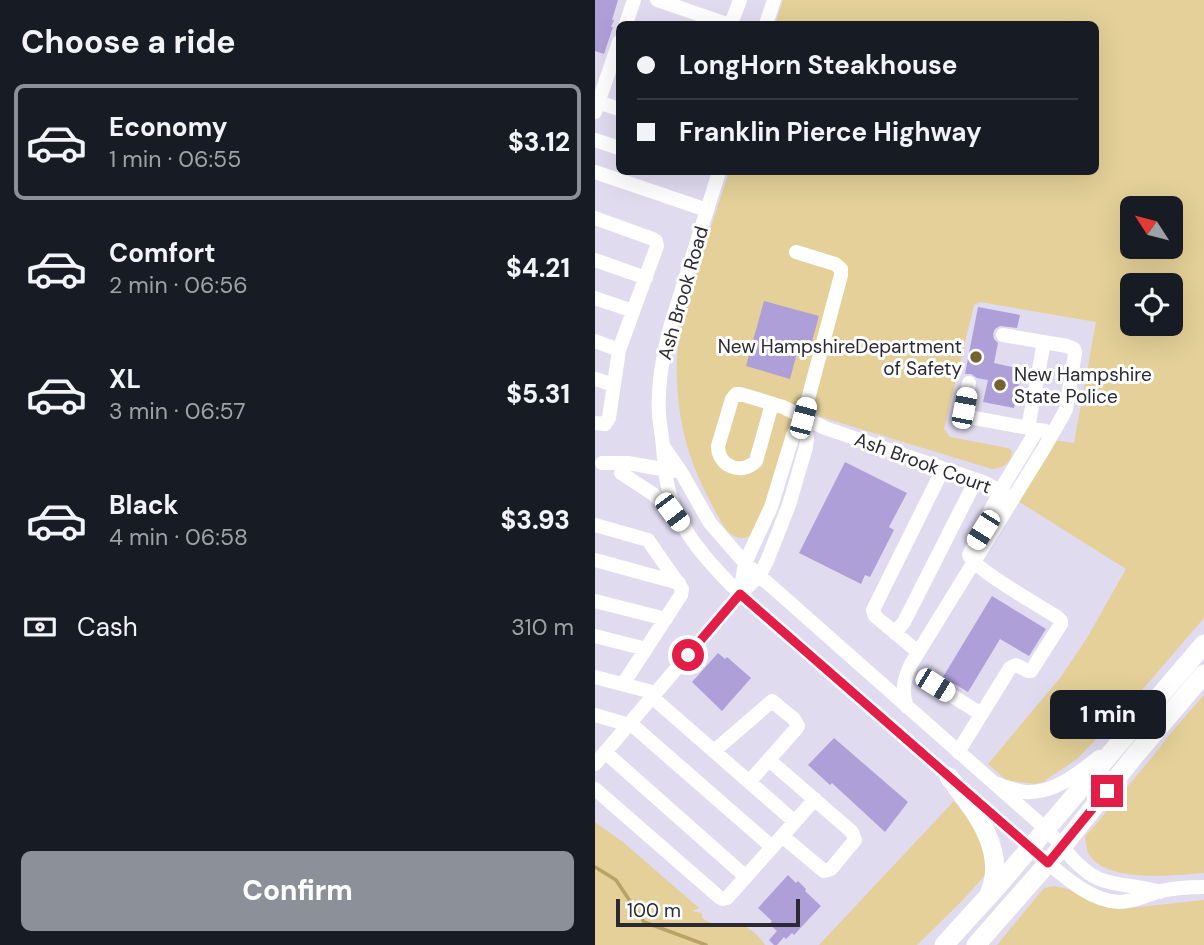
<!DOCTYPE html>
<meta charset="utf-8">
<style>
:root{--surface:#171b24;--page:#242831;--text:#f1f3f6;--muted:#9ea1a6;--line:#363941;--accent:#8c9099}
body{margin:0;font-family:"DM Sans",sans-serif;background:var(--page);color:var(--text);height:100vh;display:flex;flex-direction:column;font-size:26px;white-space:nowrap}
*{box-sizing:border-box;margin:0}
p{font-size:23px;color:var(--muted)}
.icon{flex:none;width:38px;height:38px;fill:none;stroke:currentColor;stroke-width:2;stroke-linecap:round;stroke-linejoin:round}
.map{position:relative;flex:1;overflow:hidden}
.panel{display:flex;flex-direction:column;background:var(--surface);width:595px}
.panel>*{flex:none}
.guide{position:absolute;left:21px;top:21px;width:483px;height:154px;border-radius:10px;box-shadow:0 7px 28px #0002;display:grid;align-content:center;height:154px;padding:0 21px;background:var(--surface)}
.needle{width:46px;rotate:306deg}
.buttons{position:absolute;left:525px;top:196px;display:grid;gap:14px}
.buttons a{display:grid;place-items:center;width:63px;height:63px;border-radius:10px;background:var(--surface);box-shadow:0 7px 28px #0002;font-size:35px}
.scale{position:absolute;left:21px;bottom:18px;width:184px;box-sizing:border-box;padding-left:7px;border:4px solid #2b2931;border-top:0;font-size:19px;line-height:24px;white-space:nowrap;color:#2b2931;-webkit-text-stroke:5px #fff;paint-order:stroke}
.end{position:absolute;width:32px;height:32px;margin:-16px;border:9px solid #e11d48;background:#fff;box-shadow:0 0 0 4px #fff}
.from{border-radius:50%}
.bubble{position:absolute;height:49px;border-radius:10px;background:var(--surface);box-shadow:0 7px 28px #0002;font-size:23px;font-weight:800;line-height:49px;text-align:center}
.car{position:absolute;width:21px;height:42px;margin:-21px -10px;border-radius:9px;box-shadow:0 0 5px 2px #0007;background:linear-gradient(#fff 24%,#345 0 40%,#fff 0 76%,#345 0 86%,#fff 0)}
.guide b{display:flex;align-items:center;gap:24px;height:66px;font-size:26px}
.guide b+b{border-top:2px solid var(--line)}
.guide i{width:18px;height:18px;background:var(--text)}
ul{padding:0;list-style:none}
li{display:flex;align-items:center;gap:21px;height:116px;margin:0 14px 10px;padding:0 7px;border:4px solid transparent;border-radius:10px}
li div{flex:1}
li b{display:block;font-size:26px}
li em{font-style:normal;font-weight:800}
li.current{border-color:var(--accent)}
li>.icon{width:63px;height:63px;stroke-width:1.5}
h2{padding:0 21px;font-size:32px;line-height:84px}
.pay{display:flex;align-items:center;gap:18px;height:77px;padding:0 21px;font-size:26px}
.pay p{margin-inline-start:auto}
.cta{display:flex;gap:14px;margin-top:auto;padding:14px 21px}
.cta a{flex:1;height:80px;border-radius:10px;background:var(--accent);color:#fff;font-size:28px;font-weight:800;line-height:80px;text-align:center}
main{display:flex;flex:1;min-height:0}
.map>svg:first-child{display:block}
.green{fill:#e4d098;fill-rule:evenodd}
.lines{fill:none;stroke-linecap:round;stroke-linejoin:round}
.stream{stroke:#b8a365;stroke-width:3.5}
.building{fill:#af9fd9}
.minor{stroke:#fff;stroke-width:14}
.highway{stroke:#fff;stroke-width:19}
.route{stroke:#e11d48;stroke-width:9}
.poi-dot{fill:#746331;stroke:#fff;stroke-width:2.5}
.labels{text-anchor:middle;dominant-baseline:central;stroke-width:6;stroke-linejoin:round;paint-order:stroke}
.street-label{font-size:19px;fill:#2b2931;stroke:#fff}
.poi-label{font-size:19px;fill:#2b2931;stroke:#fff;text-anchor:end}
</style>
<main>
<section class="panel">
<h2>Choose a ride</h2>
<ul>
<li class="current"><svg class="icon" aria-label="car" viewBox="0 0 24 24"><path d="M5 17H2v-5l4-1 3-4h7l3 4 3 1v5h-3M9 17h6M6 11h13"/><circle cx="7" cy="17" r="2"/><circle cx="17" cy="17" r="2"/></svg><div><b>Economy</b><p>1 min · 06:55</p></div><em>$3.12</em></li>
<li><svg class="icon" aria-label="car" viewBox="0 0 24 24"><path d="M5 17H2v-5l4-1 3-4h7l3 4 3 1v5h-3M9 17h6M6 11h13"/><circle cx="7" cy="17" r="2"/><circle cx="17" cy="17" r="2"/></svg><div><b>Comfort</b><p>2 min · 06:56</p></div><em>$4.21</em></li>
<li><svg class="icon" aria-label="car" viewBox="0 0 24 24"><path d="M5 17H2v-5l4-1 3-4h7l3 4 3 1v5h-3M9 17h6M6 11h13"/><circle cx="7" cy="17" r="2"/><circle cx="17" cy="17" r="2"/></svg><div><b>XL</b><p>3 min · 06:57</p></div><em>$5.31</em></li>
<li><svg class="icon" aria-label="car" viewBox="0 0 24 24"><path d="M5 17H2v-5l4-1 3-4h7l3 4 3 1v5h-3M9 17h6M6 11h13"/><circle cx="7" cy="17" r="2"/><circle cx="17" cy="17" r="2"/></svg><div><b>Black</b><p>4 min · 06:58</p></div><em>$3.93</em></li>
</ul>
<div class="pay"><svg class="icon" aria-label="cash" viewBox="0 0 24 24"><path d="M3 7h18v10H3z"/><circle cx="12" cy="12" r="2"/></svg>Cash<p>310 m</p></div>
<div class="cta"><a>Confirm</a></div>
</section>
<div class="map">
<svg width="609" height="945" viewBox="0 0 609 945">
<rect width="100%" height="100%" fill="#e0dbef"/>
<path class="green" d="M188,0H609V618L535,704L482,759L448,782L440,784L411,780L393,764L465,678L492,638L531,569L423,501L458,440L479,443L501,322L385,302L379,305L349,429L355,437L413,448L417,451C417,463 408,468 397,469L226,417L220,412L208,418L159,534C140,545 131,531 123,516C93,463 80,418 82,357C84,326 95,293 104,263C114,233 124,202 134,172H500V24H180ZM537,208H576V247H537ZM537,285H576V324H537Z
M609,695V873C579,875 510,884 493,853C491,848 491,842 490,837L559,755L574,735Z
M359,801L379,826L393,857L392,873L366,902L322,945H224Z
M0,822L29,843L104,908L97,911L107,913V918C115,924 118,923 128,923C147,922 160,929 170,945H0Z
M461,886L476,890L504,905L526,909L609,900V945H402L449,888Z"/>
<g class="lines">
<path class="stream" d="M0,867L21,880L49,922L111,945"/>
</g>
<path class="building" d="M0,0H23L17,20H19L16,27H18L9,54L0,51Z
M169,301L224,316L216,345L205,342L195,379L151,366Z
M383,307L425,315L422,328L405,326L400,329L398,334L399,339L403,343L399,363L427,369L419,408L388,402L393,380L382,378L376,374H370Z
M250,462L312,493L294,527L299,530L275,577L270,575L266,584L204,553Z
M397,596L451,629L434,656L405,639L373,692L348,677Z
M123,653L130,659L132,657L156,678L127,711L97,682Z
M239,738L313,802L290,832L237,783L235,785L213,765Z
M193,875L201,883L203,881L211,889L210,891L226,906L199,935L197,933L191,939L189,937L182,945H179L174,940L182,931L174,924L177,921L163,908Z"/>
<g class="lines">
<path class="minor" d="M62,0L132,24
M31,24L39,0
M136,24L145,0
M171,24L179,0
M3,102L24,109
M0,112L24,42
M0,140L24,148
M0,172L112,210
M124,172L76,324C68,354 62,384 64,415C65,425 67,436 68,447C70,473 71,489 82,514C96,544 122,571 145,594L453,863C472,879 497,901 524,902C539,902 551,895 566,891C580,888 595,887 609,887
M0,218L58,239L61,241L62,246L24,350L14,418L10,424L0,423
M0,260L51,278
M0,298L38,311
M0,341L24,350
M0,379L19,385
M374,383L369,412L374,417L450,431
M177,404L161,461C146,476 123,466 123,446L137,399L141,394H145C160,398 174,403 188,407L230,428L388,482L418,498
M433,428L449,342
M68,446L86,472L115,523L150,563L451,829C468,846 481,868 504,879C522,886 546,886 565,892
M7,463H33L78,471
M26,473L58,494L80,515
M0,525L53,540L87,589L86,595L28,684
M0,560L84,583
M145,594L150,563L176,507L198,435L208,418L246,275V269L240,264L201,252
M0,601L71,619
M300,633L309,622L381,480
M0,636L51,649
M323,652L280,616L278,610L348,469
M0,677L61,693
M340,685L386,714
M57,697L200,822
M312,707C306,691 309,679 316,664L448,450L467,417L471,409L480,353L479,349L472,346L408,335
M0,715L34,725
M35,723L177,847
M119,751L177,701L199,719L203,726L201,729L154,782
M10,752L151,877
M363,752L415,668L421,665L433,671H436L466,624V621L462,617C445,606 380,570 374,555L405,491L442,430
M174,760L257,832L260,840L236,869L229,871L187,836
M0,764L145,594L164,576L172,561L194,505L211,447L212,437L208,418
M402,784C411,787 421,791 430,792C458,794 483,774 504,757
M0,789L124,897L128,899L132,898L220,799"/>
<path class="highway" d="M354,777C379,810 412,849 395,892
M349,945L400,889L609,644
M381,945L467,847L541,754L609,674"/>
</g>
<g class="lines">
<path class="route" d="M93,655L145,594L453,863L512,791"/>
</g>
<g class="poi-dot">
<circle cx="381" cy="357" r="7"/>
<circle cx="405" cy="385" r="7"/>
</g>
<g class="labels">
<g class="street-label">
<text transform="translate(88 293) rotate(-74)">Ash Brook Road</text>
<text transform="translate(328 463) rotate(20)">Ash Brook Court</text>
</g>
<g class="poi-label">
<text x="367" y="346">New HampshireDepartment<tspan x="367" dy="22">of Safety</tspan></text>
<text x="419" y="374" text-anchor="start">New Hampshire<tspan x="419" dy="22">State Police</tspan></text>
</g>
</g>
</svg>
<div class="buttons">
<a><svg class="needle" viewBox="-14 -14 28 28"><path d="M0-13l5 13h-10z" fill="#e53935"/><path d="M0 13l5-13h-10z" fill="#9ea1a6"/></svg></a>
<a><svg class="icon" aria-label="locate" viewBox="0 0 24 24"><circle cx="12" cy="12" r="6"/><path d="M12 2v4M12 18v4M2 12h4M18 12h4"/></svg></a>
</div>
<div class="scale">100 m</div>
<i class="end from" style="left:93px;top:655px"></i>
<i class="end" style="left:512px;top:791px"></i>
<div class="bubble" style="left:455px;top:690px;width:116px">1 min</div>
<i class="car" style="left:369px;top:408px;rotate:11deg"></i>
<i class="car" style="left:208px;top:418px;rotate:15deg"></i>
<i class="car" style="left:77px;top:512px;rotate:143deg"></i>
<i class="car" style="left:388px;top:530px;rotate:212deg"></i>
<i class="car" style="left:340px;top:685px;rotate:122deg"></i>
<div class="guide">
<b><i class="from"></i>LongHorn Steakhouse</b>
<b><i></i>Franklin Pierce Highway</b>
</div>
</div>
</main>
